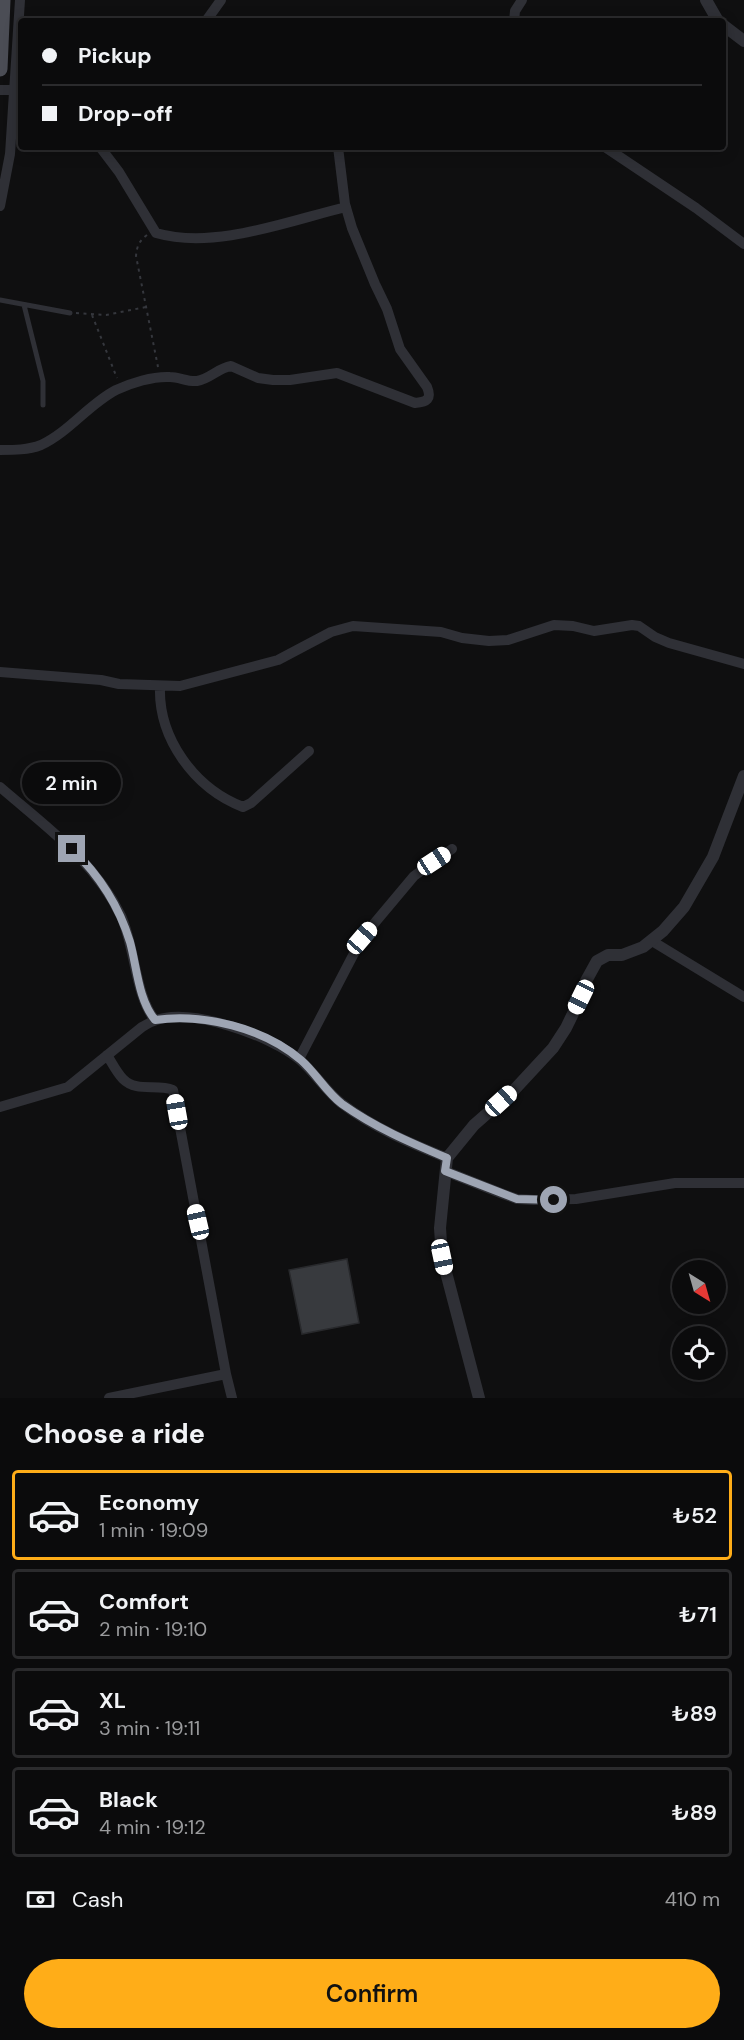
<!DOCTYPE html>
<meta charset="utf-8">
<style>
:root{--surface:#0b0b0c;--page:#19191a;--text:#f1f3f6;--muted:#9a9b9d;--line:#2b2b2d;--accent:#ffad18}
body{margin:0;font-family:"DM Sans",sans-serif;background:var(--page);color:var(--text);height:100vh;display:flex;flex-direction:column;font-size:22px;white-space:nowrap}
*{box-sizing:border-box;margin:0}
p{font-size:20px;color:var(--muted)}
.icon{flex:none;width:33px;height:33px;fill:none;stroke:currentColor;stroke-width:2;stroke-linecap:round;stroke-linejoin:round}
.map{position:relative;height:1398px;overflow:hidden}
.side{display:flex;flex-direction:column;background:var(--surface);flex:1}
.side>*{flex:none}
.guide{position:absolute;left:18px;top:18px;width:708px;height:132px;border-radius:6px;box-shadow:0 3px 15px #0003,0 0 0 2px var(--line);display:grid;align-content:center;height:132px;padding:0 24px;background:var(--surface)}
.needle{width:39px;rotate:143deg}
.fabs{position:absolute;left:672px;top:1260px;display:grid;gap:12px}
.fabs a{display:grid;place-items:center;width:54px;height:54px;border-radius:50%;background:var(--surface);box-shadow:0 3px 15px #0003,0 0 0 2px var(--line);font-size:30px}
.end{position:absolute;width:27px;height:27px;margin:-14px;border:8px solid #9ea5b3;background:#111;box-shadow:0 0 0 3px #111}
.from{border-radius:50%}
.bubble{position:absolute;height:42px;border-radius:21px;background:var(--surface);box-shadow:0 3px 15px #0003,0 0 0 2px var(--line);font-size:20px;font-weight:600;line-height:42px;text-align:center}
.car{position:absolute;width:18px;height:36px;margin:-18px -9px;border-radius:8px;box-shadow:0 0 4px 2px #0007;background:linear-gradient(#fff 24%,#345 0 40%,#fff 0 76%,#345 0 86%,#fff 0)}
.guide b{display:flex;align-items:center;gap:21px;height:57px;font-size:22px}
.guide b+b{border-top:2px solid var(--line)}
.guide i{width:15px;height:15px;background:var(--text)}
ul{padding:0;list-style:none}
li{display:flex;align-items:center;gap:18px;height:90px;margin:0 12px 9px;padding:0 12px;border:3px solid var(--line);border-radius:6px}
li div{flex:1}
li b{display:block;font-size:22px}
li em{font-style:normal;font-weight:600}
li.current{border-color:var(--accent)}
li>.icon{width:54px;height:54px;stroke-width:1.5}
h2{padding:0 24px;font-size:27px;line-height:72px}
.pay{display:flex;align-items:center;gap:15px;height:66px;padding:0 24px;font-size:22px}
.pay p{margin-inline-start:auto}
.action{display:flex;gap:12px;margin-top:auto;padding:12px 24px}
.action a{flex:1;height:69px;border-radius:36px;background:var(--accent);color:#111;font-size:24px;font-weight:600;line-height:69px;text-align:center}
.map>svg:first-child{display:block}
.building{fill:#383a3e;stroke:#28292c;stroke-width:1.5}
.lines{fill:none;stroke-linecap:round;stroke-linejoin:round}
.path{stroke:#35373d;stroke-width:2;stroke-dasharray:3 4.5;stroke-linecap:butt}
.service{stroke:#2f3036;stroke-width:5}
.minor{stroke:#2f3036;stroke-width:10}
.tertiary{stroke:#2f3036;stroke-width:12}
.primary{stroke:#4b4d55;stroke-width:15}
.route{stroke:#9ea5b3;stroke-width:8}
</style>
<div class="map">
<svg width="744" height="1398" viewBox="0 0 744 1398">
<rect width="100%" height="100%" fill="#0f0f10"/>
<path class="building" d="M347,1259L359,1323L302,1334L289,1270Z"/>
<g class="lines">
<path class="path" d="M147,235C139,241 137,246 136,256L158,367
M76,313L106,315L146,307
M92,315L117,378"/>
<path class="service" d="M0,300L70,313
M24,305L43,381V405"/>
<path class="minor" d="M206,21L221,0
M514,21L515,11L522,0
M0,90H15L21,94
M100,147L119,172L156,233C215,250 288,221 346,207
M605,147L696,208L744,244
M0,206L10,154L20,0
M0,450C14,450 28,450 41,445C69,432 89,404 116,390C131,383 153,376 170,377C179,377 188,382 197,381C210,379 218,368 231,366L258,378L273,380H290L337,373L415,403C427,402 432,399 427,387L400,349L387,309L375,284L352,228L345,204L338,147
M0,672L101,680L119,684L180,686L278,660L331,632L353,626L441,632L462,638L489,641L508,640L554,625L573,626L594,631L632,625L639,626L655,637L669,643L744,664
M160,686C158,738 194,788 243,807L251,803L309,751
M0,787C45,826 95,861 121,916C135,946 135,996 155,1020
M652,941L744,997
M107,1055C112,1063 117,1073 123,1079C137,1093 157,1083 173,1090L226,1374
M299,1059L362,938L414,876L452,849
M0,1107L68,1087L142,1027C146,1025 150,1022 154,1021C189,1006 272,1036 300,1060C315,1073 326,1091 341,1103C374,1128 410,1143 447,1158
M445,1171L503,1194L517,1199L534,1200L576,1199L675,1183H744
M109,1398L226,1374L232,1398"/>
<path class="tertiary" d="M706,0L718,21
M723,25L744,41
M479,1398L442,1257L440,1228L447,1158L474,1125L515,1089L553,1048L566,1028L581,997L586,981L597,961L608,955H622L643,947L663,931L684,907L713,857L744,776"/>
<path class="primary" d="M0,69L3,0"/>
</g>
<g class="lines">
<path class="route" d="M72,849C99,875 119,906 130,942C137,967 138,999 155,1020C203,1013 264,1028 301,1060C316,1073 326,1092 342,1104C376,1128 409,1142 447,1158L445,1171L517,1199L554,1200"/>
</g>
</svg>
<div class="fabs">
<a><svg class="needle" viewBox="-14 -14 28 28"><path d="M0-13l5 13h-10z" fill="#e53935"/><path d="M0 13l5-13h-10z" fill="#9a9b9d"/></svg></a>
<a><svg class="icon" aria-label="locate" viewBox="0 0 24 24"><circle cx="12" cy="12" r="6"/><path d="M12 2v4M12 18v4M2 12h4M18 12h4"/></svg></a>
</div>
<i class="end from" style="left:554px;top:1200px"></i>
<i class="end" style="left:72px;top:849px"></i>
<div class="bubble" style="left:22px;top:762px;width:99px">2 min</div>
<i class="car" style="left:434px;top:861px;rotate:57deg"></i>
<i class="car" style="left:362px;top:938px;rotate:41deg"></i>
<i class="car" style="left:581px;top:997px;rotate:206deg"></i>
<i class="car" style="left:501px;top:1101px;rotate:48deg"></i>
<i class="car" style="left:177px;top:1112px;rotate:350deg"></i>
<i class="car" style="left:198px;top:1222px;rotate:347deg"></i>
<i class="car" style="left:442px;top:1257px;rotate:168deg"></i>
<div class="guide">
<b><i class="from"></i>Pickup</b>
<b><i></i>Drop-off</b>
</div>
</div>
<section class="side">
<h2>Choose a ride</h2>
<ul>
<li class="current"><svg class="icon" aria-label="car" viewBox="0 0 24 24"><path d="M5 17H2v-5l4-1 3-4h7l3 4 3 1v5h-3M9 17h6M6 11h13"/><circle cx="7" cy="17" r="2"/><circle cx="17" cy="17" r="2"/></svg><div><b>Economy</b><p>1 min · 19:09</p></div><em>₺52</em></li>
<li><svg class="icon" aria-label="car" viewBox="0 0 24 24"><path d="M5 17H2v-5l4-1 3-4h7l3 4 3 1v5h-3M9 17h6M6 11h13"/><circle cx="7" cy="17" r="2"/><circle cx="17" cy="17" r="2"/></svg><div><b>Comfort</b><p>2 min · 19:10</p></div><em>₺71</em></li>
<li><svg class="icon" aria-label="car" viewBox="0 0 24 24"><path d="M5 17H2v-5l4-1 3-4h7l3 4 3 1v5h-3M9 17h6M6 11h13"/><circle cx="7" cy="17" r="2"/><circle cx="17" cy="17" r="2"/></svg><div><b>XL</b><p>3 min · 19:11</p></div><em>₺89</em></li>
<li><svg class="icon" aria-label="car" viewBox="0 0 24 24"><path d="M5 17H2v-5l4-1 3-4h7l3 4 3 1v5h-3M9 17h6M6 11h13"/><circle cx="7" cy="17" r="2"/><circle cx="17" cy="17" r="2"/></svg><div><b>Black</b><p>4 min · 19:12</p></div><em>₺89</em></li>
</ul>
<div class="pay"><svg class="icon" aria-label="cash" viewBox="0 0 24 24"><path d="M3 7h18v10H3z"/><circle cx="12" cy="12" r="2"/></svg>Cash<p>410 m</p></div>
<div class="action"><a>Confirm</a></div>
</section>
